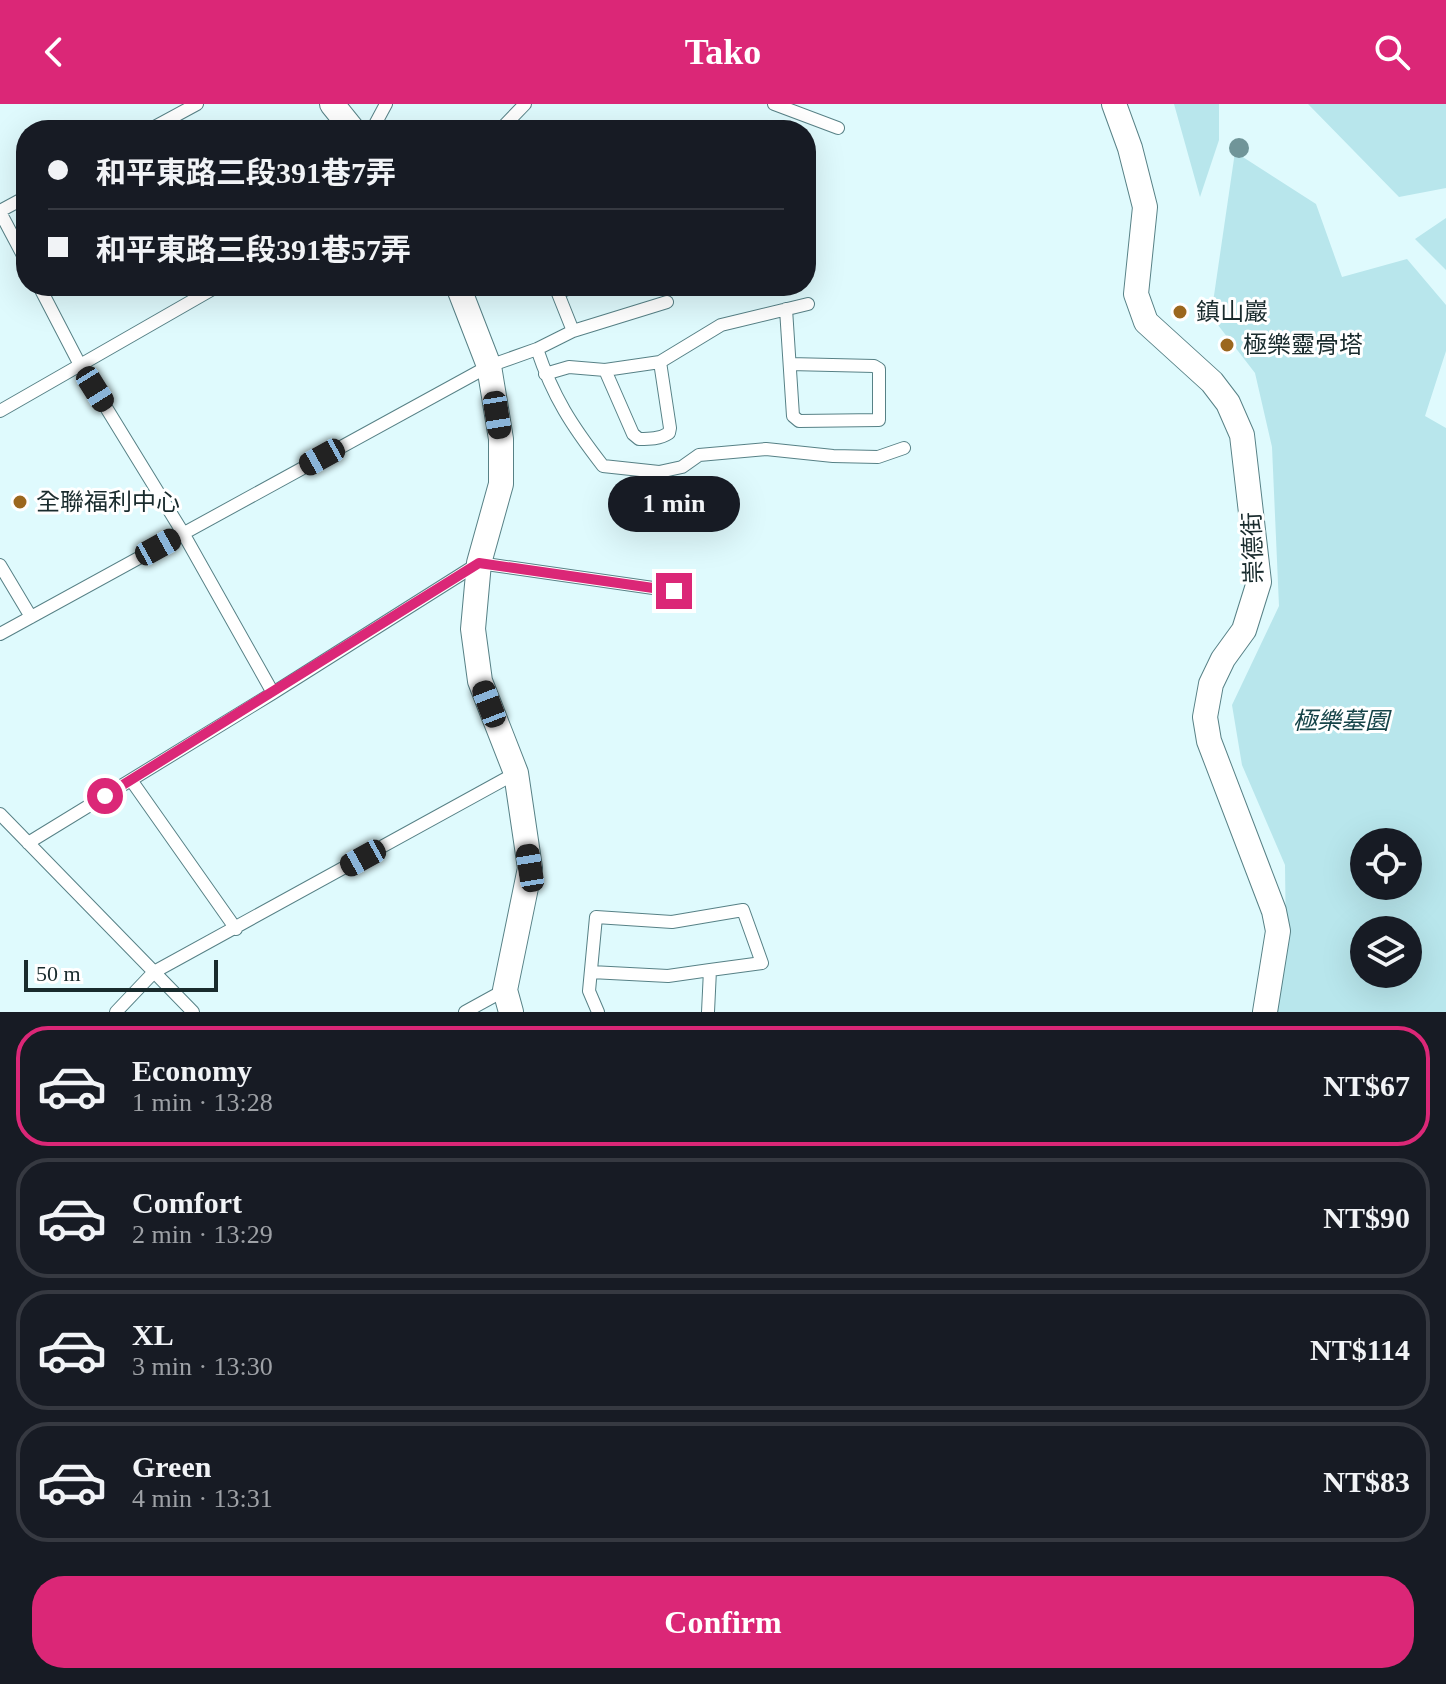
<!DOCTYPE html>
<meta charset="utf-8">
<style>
:root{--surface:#171b24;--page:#242831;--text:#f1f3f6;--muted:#9ea1a6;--line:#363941;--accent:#db2777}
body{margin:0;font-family:"Times New Roman","Noto Sans TC",serif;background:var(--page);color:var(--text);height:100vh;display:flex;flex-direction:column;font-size:30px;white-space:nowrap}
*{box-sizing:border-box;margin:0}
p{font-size:26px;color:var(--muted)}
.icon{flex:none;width:44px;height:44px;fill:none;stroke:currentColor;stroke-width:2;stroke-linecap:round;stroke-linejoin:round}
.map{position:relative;height:908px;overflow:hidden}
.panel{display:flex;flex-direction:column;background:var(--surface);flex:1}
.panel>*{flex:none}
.guide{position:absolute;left:16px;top:16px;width:800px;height:176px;border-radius:32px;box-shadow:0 8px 32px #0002;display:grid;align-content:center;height:176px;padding:0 32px;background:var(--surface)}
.buttons{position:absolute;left:1350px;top:724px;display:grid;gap:16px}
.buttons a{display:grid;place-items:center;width:72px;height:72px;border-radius:50%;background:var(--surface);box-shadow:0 8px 32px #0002;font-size:40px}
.scale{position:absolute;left:24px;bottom:20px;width:194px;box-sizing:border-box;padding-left:8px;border:4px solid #192b2d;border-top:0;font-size:22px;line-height:28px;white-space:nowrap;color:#192b2d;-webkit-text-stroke:6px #fff;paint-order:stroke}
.end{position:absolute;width:36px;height:36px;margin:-18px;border:10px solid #db2777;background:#fff;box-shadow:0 0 0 4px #fff}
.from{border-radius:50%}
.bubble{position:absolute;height:56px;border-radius:28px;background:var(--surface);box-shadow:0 8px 32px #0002;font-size:26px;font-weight:700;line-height:56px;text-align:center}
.car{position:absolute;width:24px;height:48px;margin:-24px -12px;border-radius:10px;box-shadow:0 0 6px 2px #0007;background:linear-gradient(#222 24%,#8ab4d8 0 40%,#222 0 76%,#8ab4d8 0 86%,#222 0)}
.guide b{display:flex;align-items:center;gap:28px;height:76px;font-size:30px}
.guide b+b{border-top:2px solid var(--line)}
.guide i{width:20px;height:20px;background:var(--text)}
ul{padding:14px 0 0;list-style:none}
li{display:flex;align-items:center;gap:24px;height:120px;margin:0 16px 12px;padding:0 16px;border:4px solid var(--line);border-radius:32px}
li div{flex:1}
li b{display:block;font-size:30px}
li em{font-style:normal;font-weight:700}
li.on{border-color:var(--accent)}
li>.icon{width:72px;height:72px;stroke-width:1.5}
.button{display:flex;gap:16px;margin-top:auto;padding:16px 32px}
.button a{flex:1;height:92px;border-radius:32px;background:var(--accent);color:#fff;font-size:32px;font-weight:700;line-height:92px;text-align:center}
header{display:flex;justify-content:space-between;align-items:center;height:104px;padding:0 32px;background:var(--accent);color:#fff;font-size:36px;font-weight:700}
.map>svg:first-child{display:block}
.green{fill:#b8e6ec;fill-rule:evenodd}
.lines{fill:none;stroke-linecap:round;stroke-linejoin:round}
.lane-casing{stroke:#578186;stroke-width:14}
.street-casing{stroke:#578186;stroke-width:26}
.lane{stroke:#fff;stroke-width:12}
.street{stroke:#fff;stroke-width:24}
.tree{fill:#709599}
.route{stroke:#db2777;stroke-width:10}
.poi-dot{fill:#9b671e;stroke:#fff;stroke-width:3}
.labels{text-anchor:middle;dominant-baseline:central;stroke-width:6;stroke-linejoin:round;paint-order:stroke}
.poi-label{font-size:24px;fill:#192b2d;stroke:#fff;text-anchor:start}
.street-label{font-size:24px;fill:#192b2d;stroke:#fff}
.park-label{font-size:24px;font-style:italic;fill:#154348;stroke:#fff}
</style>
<header><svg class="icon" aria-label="back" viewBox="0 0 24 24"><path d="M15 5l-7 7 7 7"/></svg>Tako<svg class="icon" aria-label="search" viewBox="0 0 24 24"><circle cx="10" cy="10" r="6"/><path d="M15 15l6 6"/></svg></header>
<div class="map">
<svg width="1446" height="908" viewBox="0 0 1446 908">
<rect width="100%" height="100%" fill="#dffafd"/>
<path class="green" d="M1174,0H1219V36L1200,93Z
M1308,0H1446V84L1399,93Z
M1235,48L1316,100L1342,173L1407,155L1446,201V247L1425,312L1446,324V908H1275L1286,841L1285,761L1242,661L1232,601L1279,502L1272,343L1255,269L1211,212ZM1364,738H1408V782H1364ZM1364,826H1408V870H1364Z
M1446,114V166L1415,135Z"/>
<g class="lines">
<g class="lane-casing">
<path id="lane" d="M774,0L838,24
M149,26L197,0
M372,26L386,0
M500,26L525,0
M0,107L26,93
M0,108L26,157
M39,182L80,261L183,429L273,589
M555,182L573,227
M558,188L577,182
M786,205L793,312L799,317L879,316V265L874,262L790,260
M537,245L573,227L667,198
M605,266L633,330L639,335C649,335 660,335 669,329L670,324L660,258
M545,270L569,263L605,266L660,258L721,221L808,200
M0,307L218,182
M0,461L31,513
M0,530L489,262L537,245C553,293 572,322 603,362L659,368L682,363L699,351L766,345L833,352L878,353L904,344
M131,676L236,825
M0,710L193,908
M28,739L273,589L479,459L674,487
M591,868L668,872L710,866
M116,908L154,868L516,669
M465,908L505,886
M598,908L589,887L596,813L672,818L743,806L762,859L710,866L708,908"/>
</g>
<g class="street-casing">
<path id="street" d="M332,0L353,26
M1114,0L1130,44L1145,103L1136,190L1146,218L1212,278L1228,299L1242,331L1259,478L1244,526L1223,555L1211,580L1205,613L1209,637L1274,807L1278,827L1265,908
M458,182L489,262L501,335V380L479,459L473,525L480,577L516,669L530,764L505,886L511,908"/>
</g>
<use href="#lane" class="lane"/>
<use href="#street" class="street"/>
</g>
<circle class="tree" cx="1239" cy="44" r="10"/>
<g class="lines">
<path class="route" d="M105,692L479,459L674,487"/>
</g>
<g class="poi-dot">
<circle cx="1180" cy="208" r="8"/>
<circle cx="1227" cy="241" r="8"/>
<circle cx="20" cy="398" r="8"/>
</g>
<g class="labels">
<g class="poi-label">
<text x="1196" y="208">鎮山巖</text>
<text x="1243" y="241">極樂靈骨塔</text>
<text x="36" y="398">全聯福利中心</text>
</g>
<g class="street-label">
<text transform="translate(1253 444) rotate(-92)">崇德街</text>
</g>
<g class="park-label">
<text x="1341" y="617">極樂墓園</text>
</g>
</g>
</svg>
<div class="buttons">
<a><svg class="icon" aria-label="locate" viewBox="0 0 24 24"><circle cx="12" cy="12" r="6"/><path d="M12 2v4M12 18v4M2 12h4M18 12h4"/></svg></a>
<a><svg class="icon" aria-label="layers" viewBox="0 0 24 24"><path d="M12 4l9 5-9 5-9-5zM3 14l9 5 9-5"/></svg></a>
</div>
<div class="scale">50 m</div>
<i class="end from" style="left:105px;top:692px"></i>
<i class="end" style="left:674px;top:487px"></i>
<div class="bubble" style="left:608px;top:372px;width:132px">1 min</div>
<i class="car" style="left:95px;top:285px;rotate:148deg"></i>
<i class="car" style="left:497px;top:311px;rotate:171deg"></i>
<i class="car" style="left:322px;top:353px;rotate:241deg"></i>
<i class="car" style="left:158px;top:443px;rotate:61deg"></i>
<i class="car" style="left:489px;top:600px;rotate:339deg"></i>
<i class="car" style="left:363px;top:754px;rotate:241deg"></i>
<i class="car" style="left:530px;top:764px;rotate:351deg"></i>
<div class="guide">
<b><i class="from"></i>和平東路三段391巷7弄</b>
<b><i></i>和平東路三段391巷57弄</b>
</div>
</div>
<section class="panel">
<ul>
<li class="on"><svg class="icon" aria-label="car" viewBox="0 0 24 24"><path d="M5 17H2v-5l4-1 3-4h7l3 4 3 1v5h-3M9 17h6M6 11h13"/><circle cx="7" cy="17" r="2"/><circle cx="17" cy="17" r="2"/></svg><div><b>Economy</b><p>1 min · 13:28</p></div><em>NT$67</em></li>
<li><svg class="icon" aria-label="car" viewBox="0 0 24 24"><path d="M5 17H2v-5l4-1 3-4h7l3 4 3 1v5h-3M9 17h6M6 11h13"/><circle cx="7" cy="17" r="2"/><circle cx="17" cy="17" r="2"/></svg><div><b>Comfort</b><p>2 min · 13:29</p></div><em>NT$90</em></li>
<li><svg class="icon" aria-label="car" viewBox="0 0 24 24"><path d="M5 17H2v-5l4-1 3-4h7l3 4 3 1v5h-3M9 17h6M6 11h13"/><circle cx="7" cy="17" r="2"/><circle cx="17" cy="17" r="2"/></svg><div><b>XL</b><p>3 min · 13:30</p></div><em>NT$114</em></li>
<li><svg class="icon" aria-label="car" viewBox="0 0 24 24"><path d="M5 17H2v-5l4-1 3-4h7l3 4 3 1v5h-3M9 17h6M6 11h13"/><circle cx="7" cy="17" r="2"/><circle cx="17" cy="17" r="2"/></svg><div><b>Green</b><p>4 min · 13:31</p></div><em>NT$83</em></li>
</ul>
<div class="button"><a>Confirm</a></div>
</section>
